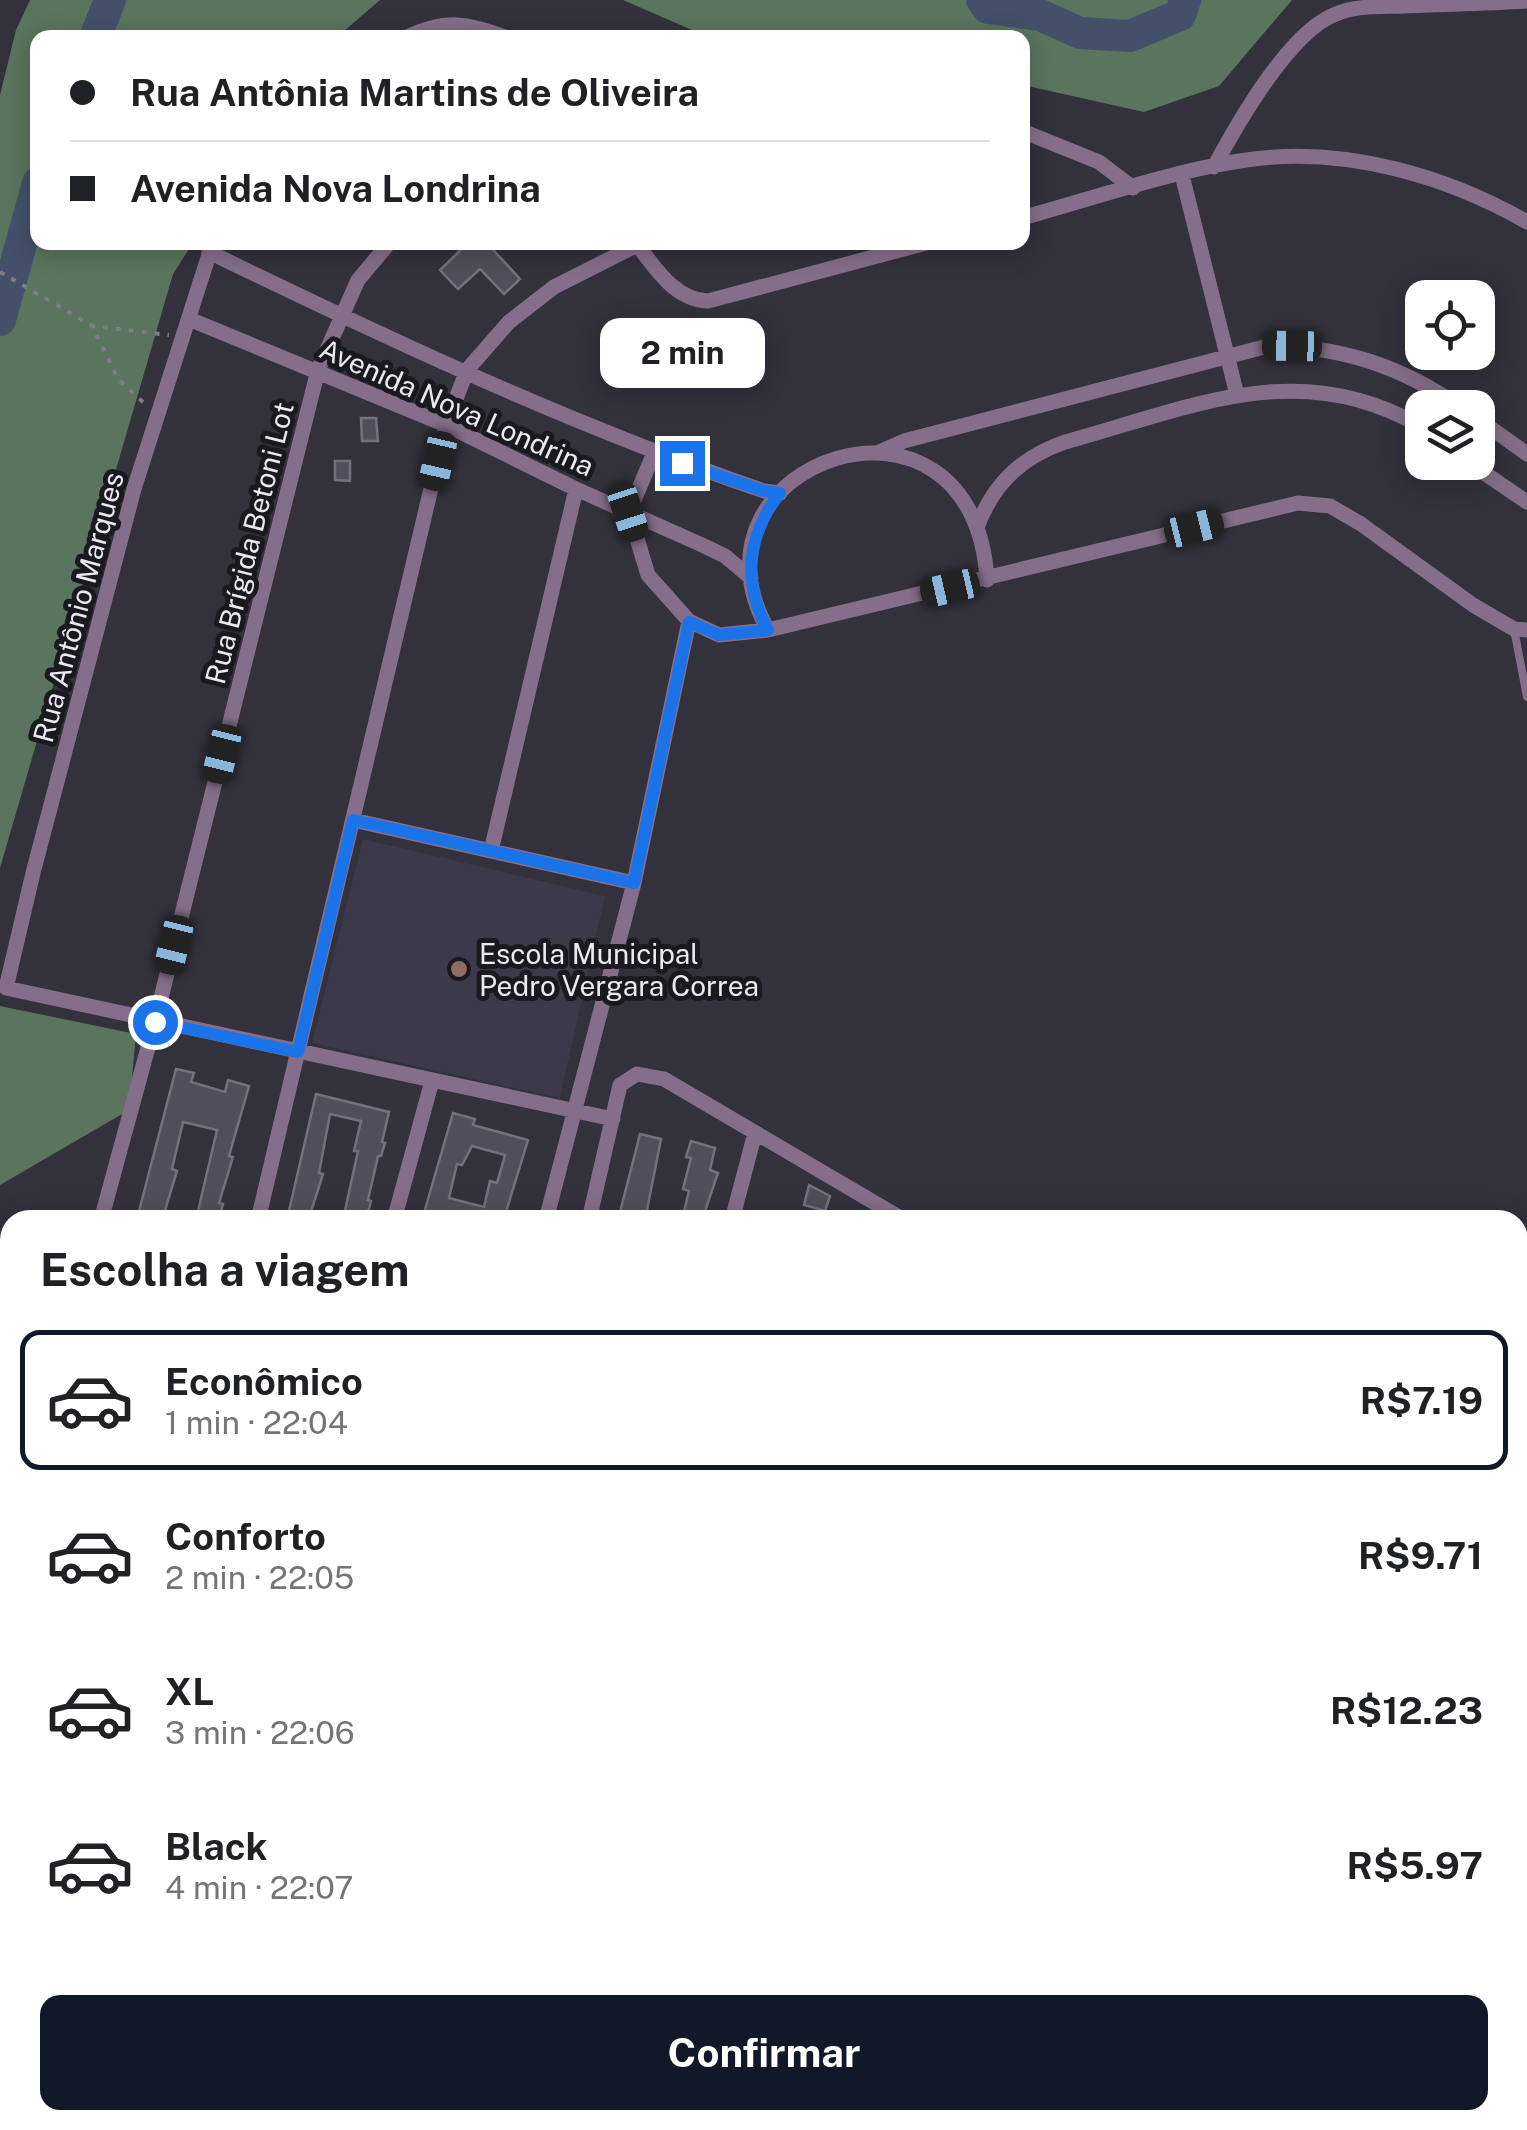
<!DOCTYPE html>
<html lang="pt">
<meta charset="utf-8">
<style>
:root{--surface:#fff;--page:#f2f2f2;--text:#202124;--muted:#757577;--line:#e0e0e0;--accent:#111827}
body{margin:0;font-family:"Public Sans",sans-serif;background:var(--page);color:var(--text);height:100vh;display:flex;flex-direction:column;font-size:38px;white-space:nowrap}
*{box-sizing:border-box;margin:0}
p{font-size:32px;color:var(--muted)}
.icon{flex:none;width:55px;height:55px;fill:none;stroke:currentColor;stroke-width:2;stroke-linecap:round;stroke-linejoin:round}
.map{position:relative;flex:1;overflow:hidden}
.panel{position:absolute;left:0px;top:1210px;width:1528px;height:920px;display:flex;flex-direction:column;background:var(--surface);border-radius:30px 30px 0 0;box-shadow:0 5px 25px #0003}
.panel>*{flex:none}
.guide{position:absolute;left:30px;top:30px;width:1000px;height:220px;border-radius:20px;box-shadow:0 5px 25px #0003;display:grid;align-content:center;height:220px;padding:0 40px;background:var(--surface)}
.tools{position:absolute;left:1405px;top:280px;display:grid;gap:20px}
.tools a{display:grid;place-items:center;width:90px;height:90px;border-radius:20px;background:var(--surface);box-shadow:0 5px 25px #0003;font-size:50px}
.end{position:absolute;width:45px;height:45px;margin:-22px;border:12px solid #1a73e8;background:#fff;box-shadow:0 0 0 5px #fff}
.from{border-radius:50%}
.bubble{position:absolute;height:70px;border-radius:20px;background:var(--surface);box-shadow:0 5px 25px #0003;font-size:32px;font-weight:700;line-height:70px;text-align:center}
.car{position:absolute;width:30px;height:60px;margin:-30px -15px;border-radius:12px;box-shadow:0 0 8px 2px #0007;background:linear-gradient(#222 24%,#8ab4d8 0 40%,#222 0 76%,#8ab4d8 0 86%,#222 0)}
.guide b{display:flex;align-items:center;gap:35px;height:95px;font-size:38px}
.guide b+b{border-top:2px solid var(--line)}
.guide i{width:25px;height:25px;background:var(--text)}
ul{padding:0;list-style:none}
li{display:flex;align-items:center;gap:30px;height:140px;margin:0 20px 15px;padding:0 20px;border:5px solid transparent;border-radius:20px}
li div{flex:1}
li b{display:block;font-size:38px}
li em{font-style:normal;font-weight:700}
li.on{border-color:var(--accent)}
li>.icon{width:90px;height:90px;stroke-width:1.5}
h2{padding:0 40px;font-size:45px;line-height:120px}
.button{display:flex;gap:20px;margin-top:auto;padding:20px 40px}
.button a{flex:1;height:115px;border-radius:20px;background:var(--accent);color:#fff;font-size:40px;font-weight:700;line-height:115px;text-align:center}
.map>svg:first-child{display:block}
.built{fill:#3b394a}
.forest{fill:#5a745d}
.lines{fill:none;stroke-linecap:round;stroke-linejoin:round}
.stream{stroke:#767e93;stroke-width:5}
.river{stroke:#44506a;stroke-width:32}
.building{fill:#4f4e5a;stroke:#73717f;stroke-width:2.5;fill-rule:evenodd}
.path{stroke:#7e7d86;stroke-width:4;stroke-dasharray:5 8;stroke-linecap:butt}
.lane{stroke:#846e89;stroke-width:8}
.street{stroke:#846e89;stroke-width:15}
.route{stroke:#1a73e8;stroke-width:12}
.education-dot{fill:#8d6e63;stroke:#1a191f;stroke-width:4}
.labels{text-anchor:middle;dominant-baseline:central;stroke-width:10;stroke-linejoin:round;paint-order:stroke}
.street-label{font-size:28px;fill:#ebeaf2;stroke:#1a191f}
.poi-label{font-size:28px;fill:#ebeaf2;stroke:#1a191f;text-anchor:start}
</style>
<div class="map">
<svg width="1527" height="2130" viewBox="0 0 1527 2130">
<rect width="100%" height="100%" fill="#32313c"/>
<path class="built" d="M363,839L605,896L560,1098L312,1043Z"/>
<path class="forest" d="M30,0H380L337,37L38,38V242L193,243L173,274L0,868V95L16,30Z
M623,0H1292L1219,86L1144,112L1023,85L1022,38L708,37Z
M0,1006L136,1034L129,1110L0,1185Z
M1518,1364H1527V1728L1518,1725Z
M878,2120H1104L1099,2130H868Z"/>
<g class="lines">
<path class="stream" d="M1518,1443H1527
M1026,2130L1037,2120"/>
<path class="river" d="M982,0L988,8L1040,15L1080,33L1130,36L1180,15L1185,0
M95,38L110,0
M0,320L38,183"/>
</g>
<path class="building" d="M469,242H486L520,279L504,294L480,269L458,289L440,270Z
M361,418H376L378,441H362Z
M335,461H350V481L335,480Z
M176,1069L194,1073L191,1082L225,1092L228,1080L249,1086L229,1156L233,1157L219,1203L223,1204L219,1220H196L217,1130L183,1122L172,1169L177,1171L163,1217L139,1211Z
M316,1094L389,1112L382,1142L385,1143L381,1156H378L368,1200L371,1201L366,1220H343L358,1151H354L361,1121L330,1114L319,1173L323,1174L311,1212L306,1220L288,1215Z
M453,1113L475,1119L473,1125L528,1140L506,1212L516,1214L515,1220H422ZM472,1146L505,1155L497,1183L490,1181L484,1207L449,1198L457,1164L462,1165Z
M640,1134L661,1139L647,1210L641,1220H618Z
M691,1141L715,1148L710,1170L718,1173L702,1220H682L689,1191L683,1189L691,1158L686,1157Z
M809,1185L830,1196L825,1211L804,1205Z"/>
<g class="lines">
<path class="path" d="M0,272L91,325
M143,402L118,379L92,326L169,335"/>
<path class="lane" d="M1514,629L1527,697"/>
<path class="street" d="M405,38C446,18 468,23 508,38
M1022,131L1099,162L1133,188
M1214,167C1237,124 1290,31 1336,14C1357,5 1382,7 1404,6C1445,4 1486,4 1527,1
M1182,175L1237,395
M1022,218C1094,198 1181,168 1254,159C1346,147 1447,176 1527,222
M213,242L134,489L33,873L6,988L613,1119
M635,242C655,267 674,300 708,301L930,242
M209,252C390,340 574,426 764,491L780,493
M189,319L446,425L576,489L700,544L725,556L751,578
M1478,419L1527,454
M879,452L904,441L1268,346C1340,346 1402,366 1461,408
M654,453L629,512L648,575L689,621L719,635L768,630L1298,503L1330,506L1361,524L1473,605L1514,629L1527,630
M1468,462L1527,502
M978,525C994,483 1022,457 1065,442C1190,408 1300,355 1422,427
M768,630C673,460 974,359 987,580
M353,820L634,883
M491,851L576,489
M101,1220L155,1022L318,370L358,280L390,242
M258,1220L446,425L467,370L509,322L554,287L637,245
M394,1220L432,1081
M546,1220L634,883L689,621
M589,1220L620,1085L637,1074L664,1079L904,1220
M732,1220L755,1133
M0,1406L10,1404
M0,1494L10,1473
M0,1721L10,1714
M0,1836L10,1851
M0,1903L10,1896
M0,2074L10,2067
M0,2115L10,2109
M60,2120L66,2130
M241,2130L256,2120
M461,2130L470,2120
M643,2130L650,2120
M778,2130L794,2120"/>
</g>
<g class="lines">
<path class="route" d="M155,1022L298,1052L353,820L634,883L689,622L719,635L768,630C742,583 747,535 780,493L764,491L682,463"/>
</g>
<circle class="education-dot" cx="459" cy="969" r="10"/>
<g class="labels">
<g class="street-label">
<text transform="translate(457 407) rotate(24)">Avenida Nova Londrina</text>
<text transform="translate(249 543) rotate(-76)">Rua Brígida Betoni Lot</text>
<text transform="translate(78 607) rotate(-75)">Rua Antônio Marques</text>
</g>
<g class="poi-label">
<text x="479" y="953">Escola Municipal<tspan x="479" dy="32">Pedro Vergara Correa</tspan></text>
</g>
</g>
</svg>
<div class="tools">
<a><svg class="icon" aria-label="locate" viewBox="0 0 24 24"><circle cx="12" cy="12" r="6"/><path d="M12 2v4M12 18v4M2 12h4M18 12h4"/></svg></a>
<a><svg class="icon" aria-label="layers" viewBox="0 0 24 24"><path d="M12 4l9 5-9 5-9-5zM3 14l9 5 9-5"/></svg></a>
</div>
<i class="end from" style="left:155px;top:1022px"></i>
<i class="end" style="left:682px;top:463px"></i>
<div class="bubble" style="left:600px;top:318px;width:165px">2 min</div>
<i class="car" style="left:1292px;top:346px;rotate:271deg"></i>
<i class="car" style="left:438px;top:461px;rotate:193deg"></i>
<i class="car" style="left:628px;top:512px;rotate:162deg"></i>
<i class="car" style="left:1194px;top:528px;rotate:76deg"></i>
<i class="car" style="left:950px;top:588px;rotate:257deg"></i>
<i class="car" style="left:222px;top:754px;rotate:194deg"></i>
<i class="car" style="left:174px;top:945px;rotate:194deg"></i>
<div class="guide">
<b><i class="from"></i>Rua Antônia Martins de Oliveira</b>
<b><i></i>Avenida Nova Londrina</b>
</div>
<section class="panel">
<h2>Escolha a viagem</h2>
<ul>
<li class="on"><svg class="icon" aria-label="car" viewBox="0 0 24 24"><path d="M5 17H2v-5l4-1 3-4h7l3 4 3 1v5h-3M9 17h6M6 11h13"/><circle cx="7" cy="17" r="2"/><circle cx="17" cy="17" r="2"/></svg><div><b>Econômico</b><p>1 min · 22:04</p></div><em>R$7.19</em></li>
<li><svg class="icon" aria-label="car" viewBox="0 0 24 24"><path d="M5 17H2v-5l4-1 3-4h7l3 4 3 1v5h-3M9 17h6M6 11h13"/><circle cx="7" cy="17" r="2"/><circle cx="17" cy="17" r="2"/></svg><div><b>Conforto</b><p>2 min · 22:05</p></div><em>R$9.71</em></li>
<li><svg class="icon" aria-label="car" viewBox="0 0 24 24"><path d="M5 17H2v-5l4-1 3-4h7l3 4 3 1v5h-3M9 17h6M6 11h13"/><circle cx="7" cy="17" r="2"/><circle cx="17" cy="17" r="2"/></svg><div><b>XL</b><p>3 min · 22:06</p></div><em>R$12.23</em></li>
<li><svg class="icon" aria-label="car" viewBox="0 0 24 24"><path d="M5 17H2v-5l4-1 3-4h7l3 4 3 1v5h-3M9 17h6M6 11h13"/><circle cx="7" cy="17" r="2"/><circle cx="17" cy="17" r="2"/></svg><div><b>Black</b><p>4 min · 22:07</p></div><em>R$5.97</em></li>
</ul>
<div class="button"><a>Confirmar</a></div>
</section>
</div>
